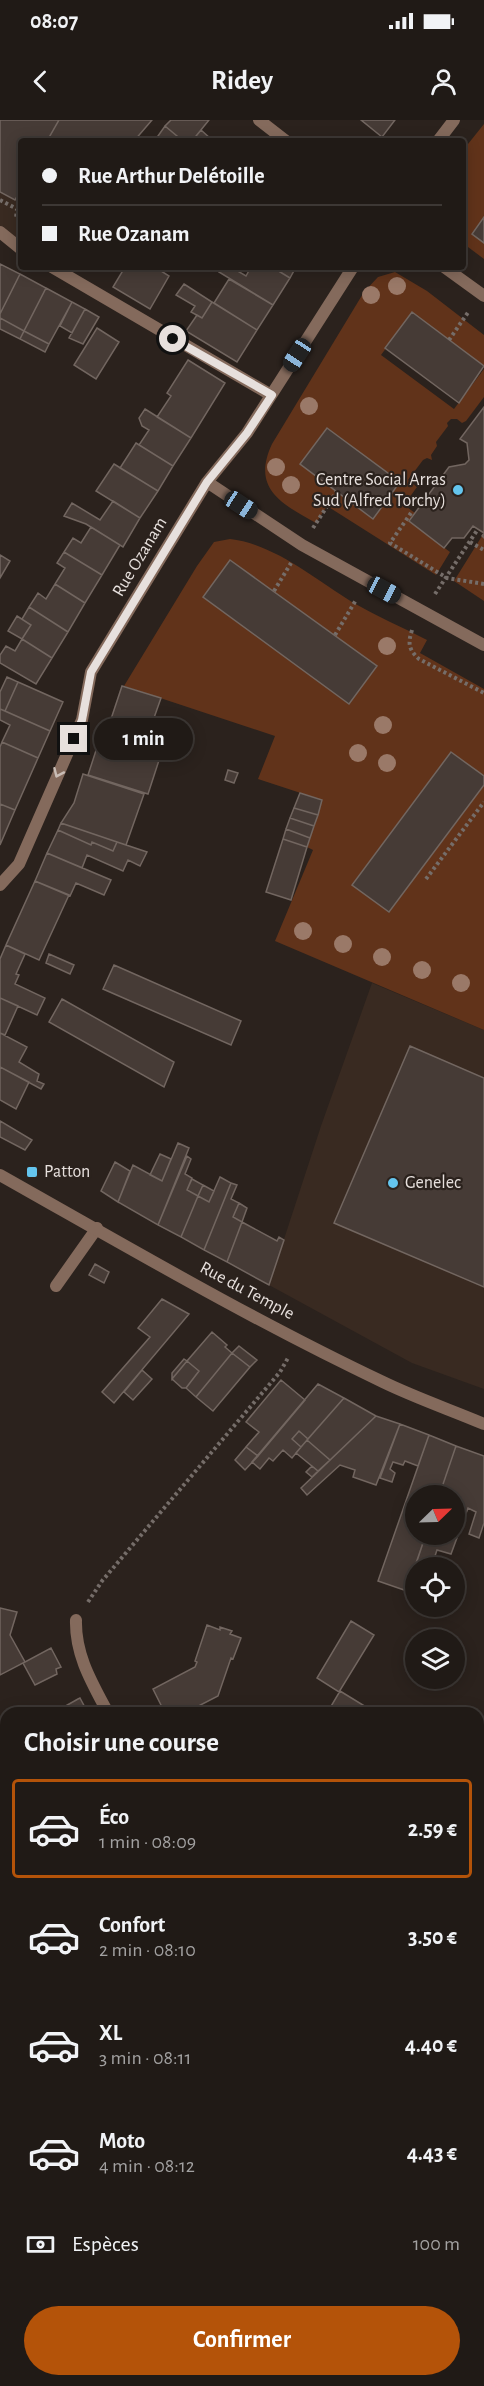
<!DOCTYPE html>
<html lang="fr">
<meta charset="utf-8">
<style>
:root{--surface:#201a16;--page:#2d2723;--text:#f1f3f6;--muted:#a2a1a1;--line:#3d3835;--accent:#b45309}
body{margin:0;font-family:"Alegreya Sans",sans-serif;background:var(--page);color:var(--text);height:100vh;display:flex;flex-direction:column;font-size:22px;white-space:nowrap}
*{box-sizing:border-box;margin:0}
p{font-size:20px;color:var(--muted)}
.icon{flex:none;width:33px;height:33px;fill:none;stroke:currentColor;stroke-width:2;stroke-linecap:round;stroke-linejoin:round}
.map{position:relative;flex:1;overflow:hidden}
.panel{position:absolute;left:0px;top:1587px;width:484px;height:680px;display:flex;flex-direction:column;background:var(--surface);border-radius:18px 18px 0 0;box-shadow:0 3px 15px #0003,0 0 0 2px var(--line)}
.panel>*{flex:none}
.hud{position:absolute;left:18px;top:18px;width:448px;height:132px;border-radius:6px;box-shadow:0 3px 15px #0003,0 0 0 2px var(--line);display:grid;align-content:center;height:132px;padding:0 24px;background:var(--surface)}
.needle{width:39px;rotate:67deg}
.tools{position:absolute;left:405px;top:1365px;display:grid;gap:12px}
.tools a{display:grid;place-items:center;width:60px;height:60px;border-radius:50%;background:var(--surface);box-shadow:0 3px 15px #0003,0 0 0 2px var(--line);font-size:30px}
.end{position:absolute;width:27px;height:27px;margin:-14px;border:8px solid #e7e0dd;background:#111;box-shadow:0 0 0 3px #111}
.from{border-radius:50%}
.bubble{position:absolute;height:42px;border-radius:21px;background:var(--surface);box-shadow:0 3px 15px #0003,0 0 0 2px var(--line);font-size:20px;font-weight:700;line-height:42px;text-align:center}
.car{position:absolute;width:18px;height:36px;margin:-18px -9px;border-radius:8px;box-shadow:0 0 4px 2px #0007;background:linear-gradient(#222 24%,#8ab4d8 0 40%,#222 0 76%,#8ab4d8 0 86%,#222 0)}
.hud b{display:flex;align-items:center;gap:21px;height:57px;font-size:22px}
.hud b+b{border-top:2px solid var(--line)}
.hud i{width:15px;height:15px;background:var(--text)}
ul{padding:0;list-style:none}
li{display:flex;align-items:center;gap:18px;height:99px;margin:0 12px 9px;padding:0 12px;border:3px solid transparent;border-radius:6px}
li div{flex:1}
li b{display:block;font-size:22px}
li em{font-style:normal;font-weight:700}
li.on{border-color:var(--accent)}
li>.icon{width:54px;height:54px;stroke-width:1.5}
h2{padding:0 24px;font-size:27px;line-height:72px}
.pay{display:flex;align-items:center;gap:15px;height:66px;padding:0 24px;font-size:22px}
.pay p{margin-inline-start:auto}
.action{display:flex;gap:12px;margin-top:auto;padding:12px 24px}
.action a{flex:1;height:69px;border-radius:36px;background:var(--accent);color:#fff;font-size:24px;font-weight:700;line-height:69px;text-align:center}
.status{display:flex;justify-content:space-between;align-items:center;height:42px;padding:0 30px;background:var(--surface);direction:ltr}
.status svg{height:16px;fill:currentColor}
header{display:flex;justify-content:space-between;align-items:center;height:78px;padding:0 24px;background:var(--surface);font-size:27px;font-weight:700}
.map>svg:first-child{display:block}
.built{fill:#392a21}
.green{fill:#61331a}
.building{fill:#463b36;stroke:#726660;stroke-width:1.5}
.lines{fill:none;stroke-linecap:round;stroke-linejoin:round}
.path{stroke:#756d69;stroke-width:4;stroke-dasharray:3 3;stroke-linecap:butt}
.service{stroke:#846a5c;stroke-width:12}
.minor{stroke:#846a5c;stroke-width:12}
.tertiary{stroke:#846a5c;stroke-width:12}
.tree{fill:#9a7968}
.oneway{stroke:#c9bdb6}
.route{stroke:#e7e0dd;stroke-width:8}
.poi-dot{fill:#64c5ee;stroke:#2b221d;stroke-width:2}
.labels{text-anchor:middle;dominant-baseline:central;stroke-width:4.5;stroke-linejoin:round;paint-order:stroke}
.poi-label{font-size:18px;fill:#e7e0dd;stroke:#2b221d;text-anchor:start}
.street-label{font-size:18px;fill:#e7e0dd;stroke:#2b221d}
</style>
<div class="status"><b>08:07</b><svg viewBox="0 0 49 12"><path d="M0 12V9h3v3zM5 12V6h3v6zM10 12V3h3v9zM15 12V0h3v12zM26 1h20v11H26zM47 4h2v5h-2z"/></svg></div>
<header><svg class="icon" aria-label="back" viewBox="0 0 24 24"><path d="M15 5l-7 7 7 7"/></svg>Ridey<svg class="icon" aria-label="person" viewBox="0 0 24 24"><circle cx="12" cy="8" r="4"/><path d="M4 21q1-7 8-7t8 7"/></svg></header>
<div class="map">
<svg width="484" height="2266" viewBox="0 0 484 2266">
<rect width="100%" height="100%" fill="#2b221d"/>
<path class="built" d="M0,0H152L134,21H21V120L19,128L0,112Z
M372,863L484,910V1269L412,1243L269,1165L321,1006Z"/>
<path class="green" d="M484,4V139L464,124V29Z
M395,152L427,171L484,215V246L412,193L381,235L454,289L484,249V277L466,301L462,303L457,299H451L447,303L448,306L436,322L437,326L431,335L432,340L427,338L423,340L408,360L417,367L404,385L415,393L409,401L450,432L436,455L327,386L316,403C282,384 251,369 272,324L364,172L378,157Z
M482,416L484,418V481L454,461Z
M230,419C274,424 315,459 352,482C376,496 402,507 427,520L420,533L484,569V910L275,821L313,730L307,727L322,680L258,659L275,616L124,566L197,446L214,422Z
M478,2124L484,2126V2177L479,2176Z
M479,2229L484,2231V2266H453V2263L443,2261L478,2260Z"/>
<path class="building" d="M0,0H59L47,21H21V69L15,80L0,72Z
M59,0H152L134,21H47Z
M171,0H209L192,21H183L165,6Z
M361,0H395L382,17Z
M165,6L183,21H163L158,16Z
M201,10L211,19L209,21H192Z
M484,97V123L472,114Z
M0,144L20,154L0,194Z
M125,147H155L169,156L150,189L113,167Z
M223,147H231L246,156L251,147H272L290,158L273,185L219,152Z
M272,147H296L290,158Z
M20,154L46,168L24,211L0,198V194Z
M229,159L273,185L257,210L214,183Z
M184,164L212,182L202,198L191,192L195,186L176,175Z
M46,168L72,182L49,224L24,211Z
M72,182L85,189L72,213L60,206Z
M212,182L257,210L237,242L186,211L197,195L202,198Z
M85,189L99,197L83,224L69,218Z
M412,192L484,246L459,283L385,228Z
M0,198L24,211L20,219L0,209Z
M97,208L119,222L96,259L74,245Z
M24,211L49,224L45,232L20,219Z
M188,240L225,263L191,318L157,297L171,276L167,273Z
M484,287V418L482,416L484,413L473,406L464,418H452L444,428L409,401L449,347L465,344L469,340L467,323L460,319Z
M145,289L191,318L173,346L139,325L149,310L142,306L139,298Z
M327,308L400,362L373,399L300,344Z
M136,323L173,346L158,371L120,348Z
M114,344L158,371L140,398L96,371Z
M113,381L140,398L123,427L86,404L64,396L72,383L100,400Z
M91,407L120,425L102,455L64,432L73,418L81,423Z
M64,432L102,455L85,483L55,464L65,448L57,443Z
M0,435L10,441L0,458Z
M230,440L377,546L349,584L203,477Z
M55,464L85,483L68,512L29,487L38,473L46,479Z
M29,487L68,512L52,538L22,519L31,505L22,499Z
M17,496L31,505L22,519L8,511Z
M22,519L52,538L36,564L0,543V535L6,526L15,531Z
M7,557L18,562L5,591L0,589V572Z
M18,562L63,582L50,611L5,591Z
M122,566L161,578L149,612L136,608L132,619L107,611Z
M0,589L50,611L38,638L2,622L10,605L0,600Z
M103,609L163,628L148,674L88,655Z
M2,622L38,638L15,690L0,684V627Z
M451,632L484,656V665L389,792L352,765Z
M228,650L238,653L234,663L225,660Z
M83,654L144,674L126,725L61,703L74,683Z
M300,673L322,680L318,695L294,688Z
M0,684L15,690L0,725Z
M294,688L318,695L314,706L290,698Z
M290,698L314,706L310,718L286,709Z
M61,703L117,722L113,731L92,722L91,725L58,710Z
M286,709L310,718L307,727L283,719Z
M58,710L91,725L92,722L113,731L117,722L147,732L140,746L128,740L123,751L87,735L82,748L47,733Z
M283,719L307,727L291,780L266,772Z
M47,733L111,760L104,775L76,763L70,776L35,761Z
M35,761L69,775L39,840L6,825Z
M6,825L25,834L16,854L19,855L15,864L45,878L37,895L0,878V839Z
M49,834L74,845L70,854L46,843Z
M114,845L241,901L231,925L103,869Z
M0,878L18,886L5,915L0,913Z
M62,879L174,942L164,967L49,902Z
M0,913L27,927L19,942L39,954L37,961L44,964L41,969L0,947Z
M410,926L484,958V1167L334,1103Z
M0,947L29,962L16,989L0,980Z
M0,1001L32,1020L25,1030L0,1017Z
M178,1023L189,1028L158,1105L118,1082L133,1045L162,1061Z
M160,1034L171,1039L162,1061L150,1055Z
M187,1036L191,1039L185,1054L192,1058L187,1070L198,1076L181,1117L158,1105Z
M115,1042L130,1051L118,1082L101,1071Z
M220,1057L231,1063L204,1130L181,1117L198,1076L209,1082Z
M192,1059L203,1065L198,1076L187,1070Z
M231,1063L237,1065L231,1079L239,1083L233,1097L242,1102L227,1142L204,1130Z
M203,1065L214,1071L209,1082L198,1076Z
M239,1083L247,1088L242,1102L233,1097Z
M242,1102L277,1121L279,1117L284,1120L269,1165L227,1142Z
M95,1144L109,1152L104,1163L89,1155Z
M162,1179L189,1194L114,1283L102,1272L150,1217L138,1208Z
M212,1212L227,1225L225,1227L232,1233L196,1277L186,1268L199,1251L187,1241Z
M239,1226L257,1240L250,1247L232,1233Z
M232,1233L250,1247L213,1291L196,1277Z
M184,1239L187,1241L172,1259V1253Z
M187,1241L199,1251L186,1268H182L172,1259Z
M142,1250L152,1259L133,1280L124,1272Z
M281,1260L305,1280L258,1336L246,1327L259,1312L246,1302Z
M318,1264L344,1278L308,1319L299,1311L292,1319L301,1327L292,1338L283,1330L273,1341L269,1338L260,1349L252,1342Z
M344,1278L376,1296L330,1340L307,1320Z
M376,1296L400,1304L376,1365L353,1357L355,1350L340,1345L307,1375L301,1368Z
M400,1304L429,1315L418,1346L405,1341L403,1345L393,1342L390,1349L395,1353L392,1362L380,1358Z
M299,1311L308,1319L301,1327L292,1319Z
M429,1315L456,1326L439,1376H416V1414H426L407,1471L378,1461Z
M307,1320L330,1340L318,1351L296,1333Z
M456,1326L484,1336V1403L479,1418L469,1414L476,1392L468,1388L451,1434L437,1430L431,1448H416V1452H413L426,1414H454V1376H439Z
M246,1327L258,1336L245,1350L235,1340Z
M312,1346L318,1351L312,1357L306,1352Z
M0,1488L17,1492L10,1515L25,1542L0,1555Z
M351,1501L374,1515L339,1572L317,1558Z
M207,1505L220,1510V1507L232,1511L230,1514L241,1518L233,1539L231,1538L218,1576L185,1593H165L153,1569L195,1547L197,1542L195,1541Z
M51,1528L61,1547L56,1549L57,1554L35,1565L23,1543Z
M340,1571L376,1593H327Z
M80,1578L88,1593H53L78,1579Z
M6,1695V1715L0,1712V1705Z
M478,1783L484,1787V1806L478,1802Z
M478,1802L484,1806V1827L478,1837Z
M5,1813H6V1831L0,1828V1823Z
M0,1828L6,1831V1849L0,1845Z
M0,1985L6,1989V2033L0,2031Z
M0,2031L6,2033V2082L0,2092Z
M484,2091V2120L478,2118V2098L482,2099Z
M0,2105L6,2109V2132L0,2129Z
M0,2130L6,2134L0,2148Z
M478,2176L484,2177V2203L478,2201Z
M159,2260H170L180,2266H155Z
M171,2260H200L196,2266H180Z
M319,2260H383L404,2266H316Z
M426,2260H443L454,2263L453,2266H424Z"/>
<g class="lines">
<path class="path" d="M0,80L17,89L16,98
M449,220L469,191
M411,393L390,423L447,458L484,464
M313,408L337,371
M470,422L484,430
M274,471L291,443
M435,474L478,409
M412,510C408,523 408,529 419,539L484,573
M335,515L356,480
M426,759L484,682
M88,1482L102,1461L280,1252L288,1238"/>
<path class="service" d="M259,0L286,21
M56,1166L97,1108"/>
<path class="minor" d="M438,21L454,0
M0,112L21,129
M52,147L271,275
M444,147L484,176
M207,362L302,425L484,525
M0,765L19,744L82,600L91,552L207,362L247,313L353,147
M76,1500C75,1535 92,1563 108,1593
M478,1873L484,1876
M0,1917L6,1907
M478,1983L484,1976
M289,2266L292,2260"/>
<path class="tertiary" d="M0,1055C126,1126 252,1200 383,1262C416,1278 451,1290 484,1304"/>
</g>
<g class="tree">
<circle cx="397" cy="166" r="9"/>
<circle cx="371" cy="175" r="9"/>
<circle cx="309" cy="286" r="9"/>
<circle cx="276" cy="347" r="9"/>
<circle cx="291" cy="365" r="9"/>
<circle cx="387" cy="526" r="9"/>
<circle cx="383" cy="605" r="9"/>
<circle cx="358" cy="633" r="9"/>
<circle cx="387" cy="643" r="9"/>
<circle cx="303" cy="811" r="9"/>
<circle cx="343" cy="824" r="9"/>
<circle cx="382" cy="837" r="9"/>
<circle cx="422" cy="850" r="9"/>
<circle cx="461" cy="863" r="9"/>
</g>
<defs><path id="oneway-chevron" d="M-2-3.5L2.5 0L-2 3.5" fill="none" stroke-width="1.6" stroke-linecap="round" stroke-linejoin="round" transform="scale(1.5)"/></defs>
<use class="oneway" href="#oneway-chevron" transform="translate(58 653) rotate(114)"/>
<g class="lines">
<path class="route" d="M74,619L82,600L91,552L207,362L247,313L272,275L173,219"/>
</g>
<g class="poi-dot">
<circle cx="458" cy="370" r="6"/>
<rect x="26" y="1046" width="12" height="12" rx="3"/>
<circle cx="393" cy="1063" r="6"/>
</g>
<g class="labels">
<g class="poi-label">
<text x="446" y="360" text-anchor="end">Centre Social Arras<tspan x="446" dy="21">Sud (Alfred Torchy)</tspan></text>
<text x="44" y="1052">Patton</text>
<text x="405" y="1063">Genelec</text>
</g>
<g class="street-label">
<text transform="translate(140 437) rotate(-59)">Rue Ozanam</text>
<text transform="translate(247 1171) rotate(28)">Rue du Temple</text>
</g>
</g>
</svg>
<div class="tools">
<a><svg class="needle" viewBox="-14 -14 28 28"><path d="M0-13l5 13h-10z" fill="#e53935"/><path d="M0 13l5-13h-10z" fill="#a2a1a1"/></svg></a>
<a><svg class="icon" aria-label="locate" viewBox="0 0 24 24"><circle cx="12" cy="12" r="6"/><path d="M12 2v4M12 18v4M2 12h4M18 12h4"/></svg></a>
<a><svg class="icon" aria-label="layers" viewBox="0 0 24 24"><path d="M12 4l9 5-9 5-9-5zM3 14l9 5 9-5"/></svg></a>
</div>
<i class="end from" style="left:173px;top:219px"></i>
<i class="end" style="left:74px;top:619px"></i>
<div class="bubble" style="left:94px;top:598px;width:99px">1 min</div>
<i class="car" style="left:297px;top:235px;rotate:213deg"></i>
<i class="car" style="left:241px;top:385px;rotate:123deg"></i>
<i class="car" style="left:384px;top:470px;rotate:118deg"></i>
<div class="hud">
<b><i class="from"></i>Rue Arthur Delétoille</b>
<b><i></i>Rue Ozanam</b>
</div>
<section class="panel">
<h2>Choisir une course</h2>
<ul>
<li class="on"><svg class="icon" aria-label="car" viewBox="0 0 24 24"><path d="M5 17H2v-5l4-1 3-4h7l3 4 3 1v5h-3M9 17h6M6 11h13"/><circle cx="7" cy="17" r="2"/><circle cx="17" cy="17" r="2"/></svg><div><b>Éco</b><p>1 min · 08:09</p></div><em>2.59 €</em></li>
<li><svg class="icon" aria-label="car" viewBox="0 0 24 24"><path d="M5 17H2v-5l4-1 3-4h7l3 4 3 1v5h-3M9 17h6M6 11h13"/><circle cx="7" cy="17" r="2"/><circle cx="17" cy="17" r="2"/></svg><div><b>Confort</b><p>2 min · 08:10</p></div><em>3.50 €</em></li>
<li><svg class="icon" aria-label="car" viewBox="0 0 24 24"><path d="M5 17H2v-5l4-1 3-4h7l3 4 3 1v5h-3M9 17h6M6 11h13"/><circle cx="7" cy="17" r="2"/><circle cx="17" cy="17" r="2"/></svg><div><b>XL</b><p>3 min · 08:11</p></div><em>4.40 €</em></li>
<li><svg class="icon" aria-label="car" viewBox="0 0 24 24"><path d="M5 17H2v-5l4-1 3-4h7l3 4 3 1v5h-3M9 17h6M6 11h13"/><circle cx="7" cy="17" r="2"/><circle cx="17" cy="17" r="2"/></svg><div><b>Moto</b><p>4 min · 08:12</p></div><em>4.43 €</em></li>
</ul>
<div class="pay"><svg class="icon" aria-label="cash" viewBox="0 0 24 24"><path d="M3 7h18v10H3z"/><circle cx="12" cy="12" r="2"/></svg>Espèces<p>100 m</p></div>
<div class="action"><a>Confirmer</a></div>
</section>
</div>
